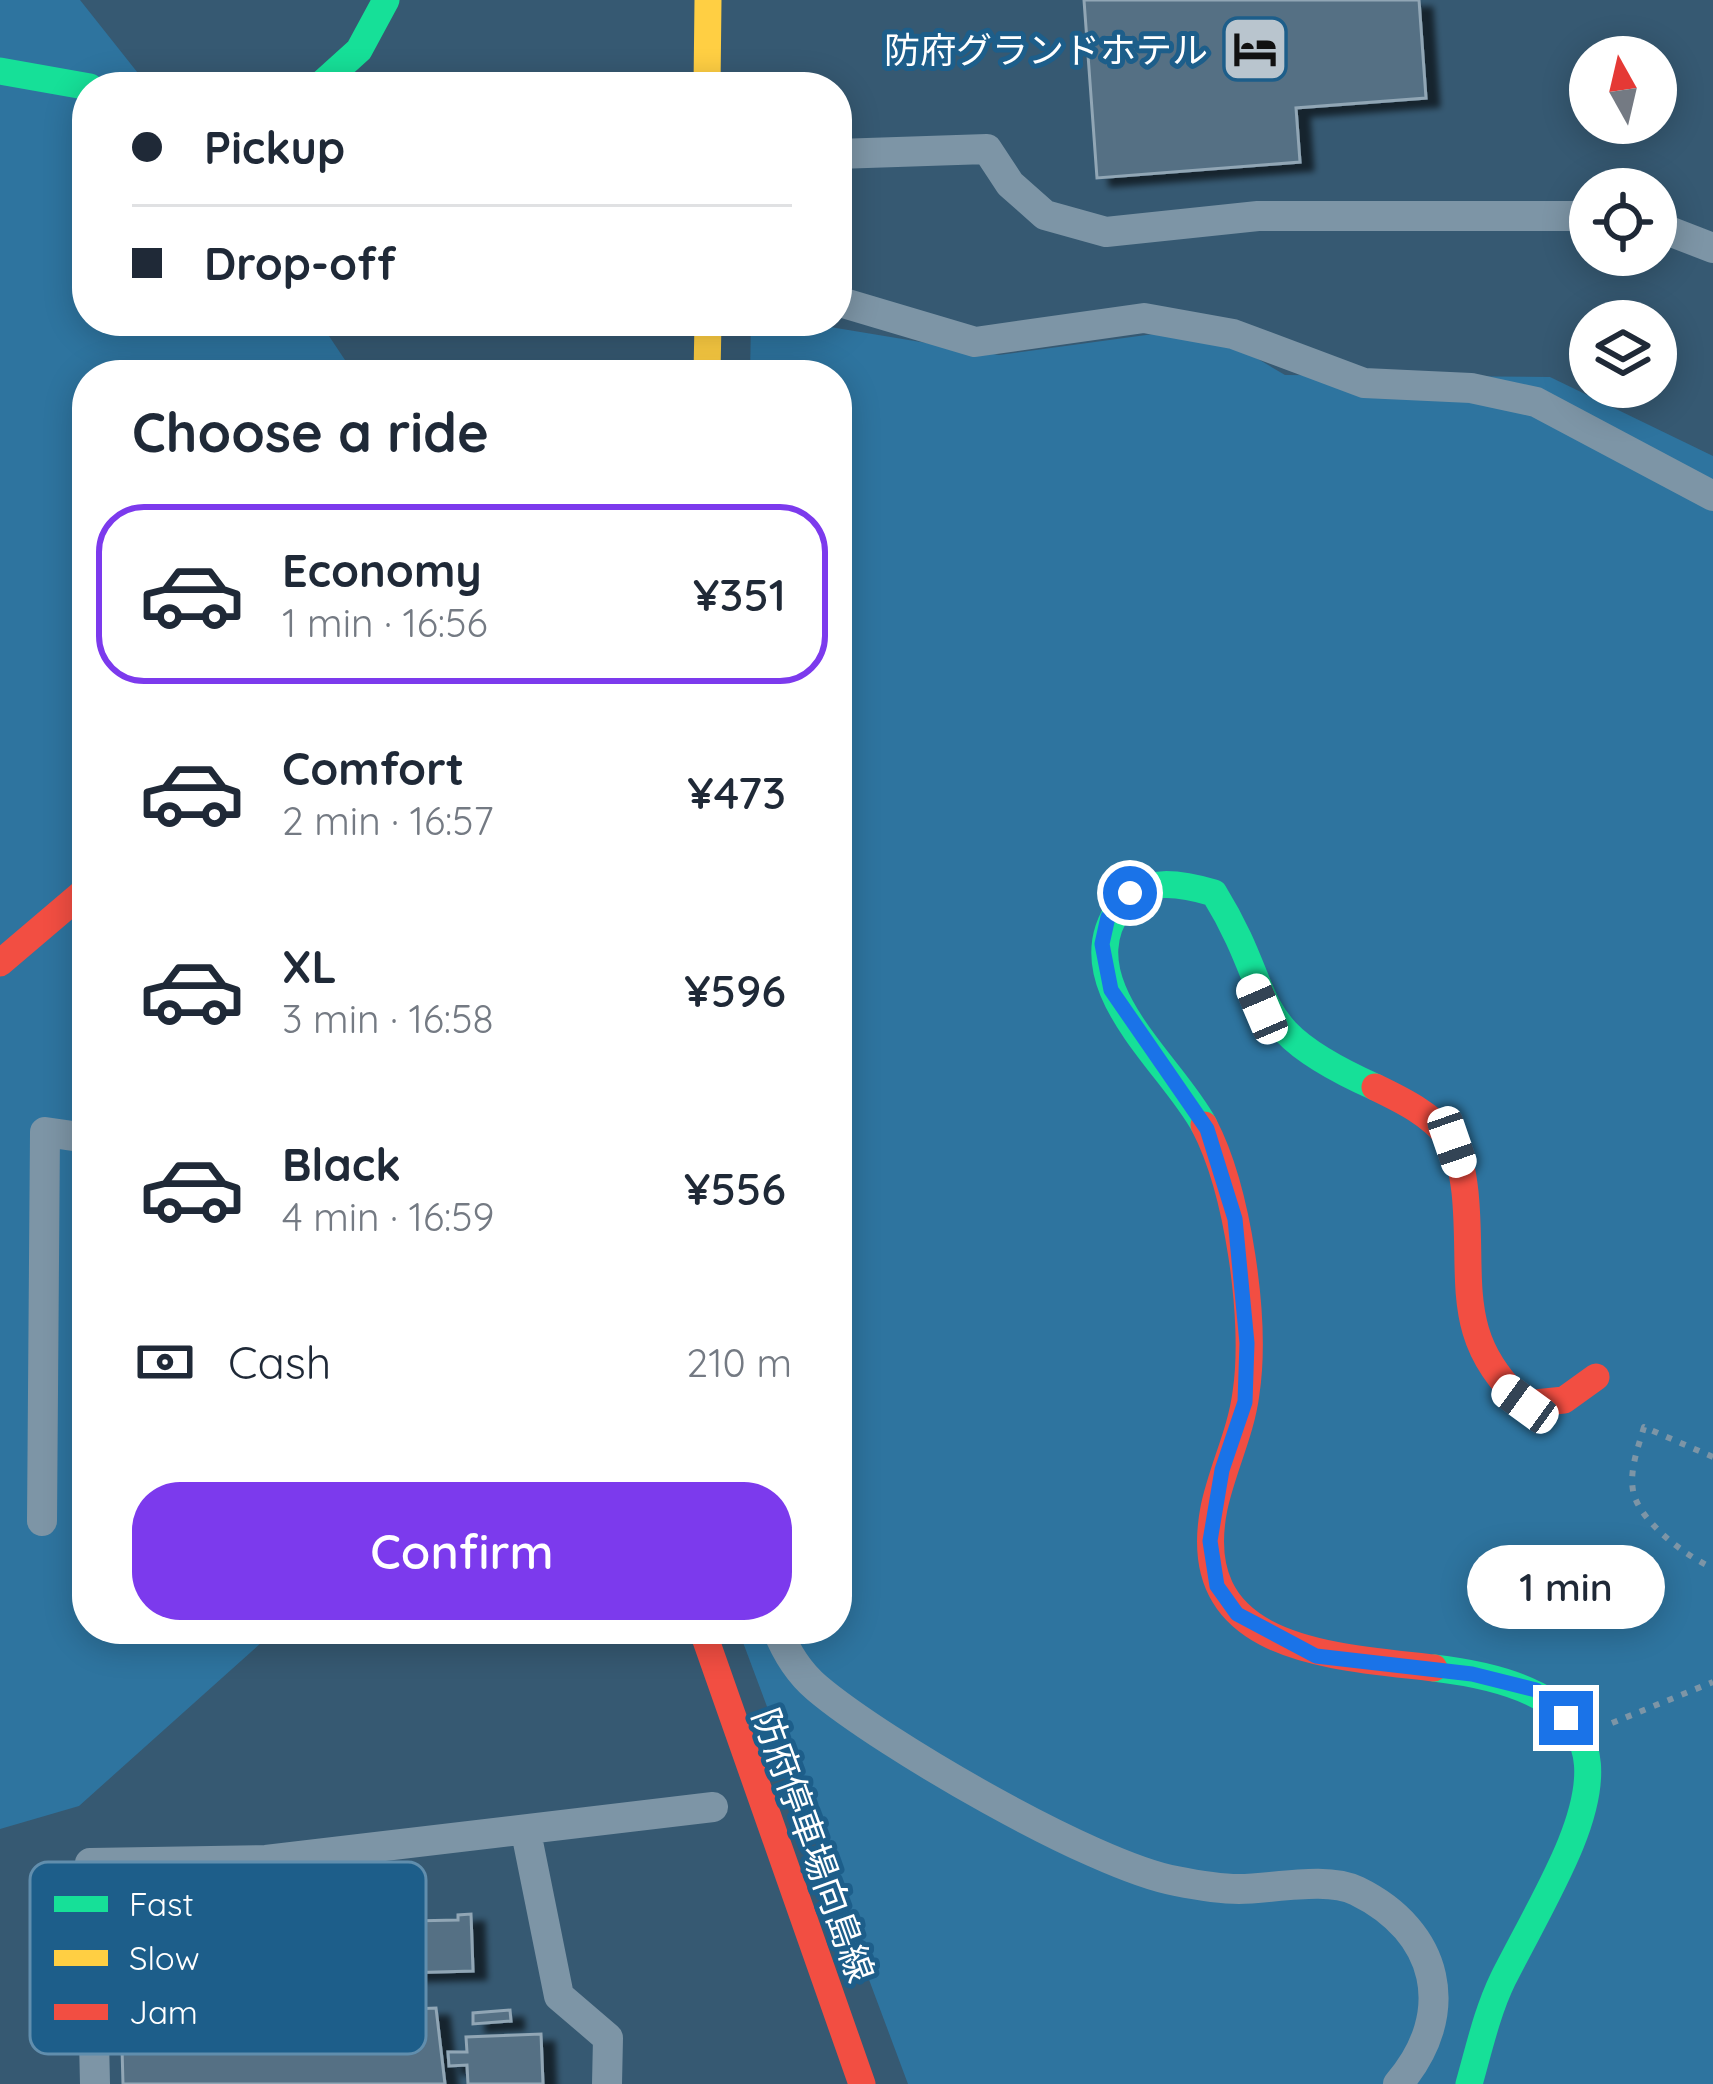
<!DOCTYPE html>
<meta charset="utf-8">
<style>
:root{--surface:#fff;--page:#f6f6f7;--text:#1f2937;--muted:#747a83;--line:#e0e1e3;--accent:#7c3aed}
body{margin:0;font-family:Quicksand,"Noto Sans JP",sans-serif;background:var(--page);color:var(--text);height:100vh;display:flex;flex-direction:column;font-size:45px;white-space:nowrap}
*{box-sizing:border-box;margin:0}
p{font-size:39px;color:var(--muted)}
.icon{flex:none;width:66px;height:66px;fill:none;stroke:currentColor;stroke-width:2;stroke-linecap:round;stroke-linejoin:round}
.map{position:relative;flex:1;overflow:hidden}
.details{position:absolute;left:72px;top:360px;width:780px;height:1284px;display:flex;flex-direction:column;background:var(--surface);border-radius:48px;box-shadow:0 6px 30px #0003}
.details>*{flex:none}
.hud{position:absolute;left:72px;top:72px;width:780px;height:264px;border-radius:48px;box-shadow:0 6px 30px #0003;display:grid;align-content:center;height:264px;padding:0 60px;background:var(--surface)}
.needle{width:78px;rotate:352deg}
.buttons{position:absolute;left:1569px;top:36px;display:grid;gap:24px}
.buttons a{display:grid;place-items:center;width:108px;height:108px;border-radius:50%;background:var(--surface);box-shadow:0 6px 30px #0003;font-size:60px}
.end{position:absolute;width:54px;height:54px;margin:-27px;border:15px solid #1a73e8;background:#fff;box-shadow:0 0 0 6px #fff}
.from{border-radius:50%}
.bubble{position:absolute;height:84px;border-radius:42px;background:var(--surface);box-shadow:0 6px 30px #0003;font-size:39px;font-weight:600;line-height:84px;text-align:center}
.car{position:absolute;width:36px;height:72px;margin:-36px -18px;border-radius:15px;box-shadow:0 0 9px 3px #0007;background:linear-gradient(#fff 24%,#345 0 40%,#fff 0 76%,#345 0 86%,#fff 0)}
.hud b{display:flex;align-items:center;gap:42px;height:114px;font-size:45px}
.hud b+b{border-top:3px solid var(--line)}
.hud i{width:30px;height:30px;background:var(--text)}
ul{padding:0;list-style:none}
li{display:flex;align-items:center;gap:36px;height:180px;margin:0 24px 18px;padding:0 36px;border:6px solid transparent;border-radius:48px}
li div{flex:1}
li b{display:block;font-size:45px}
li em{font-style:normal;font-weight:600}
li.on{border-color:var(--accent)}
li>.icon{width:108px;height:108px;stroke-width:1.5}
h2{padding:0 60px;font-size:54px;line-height:144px}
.pay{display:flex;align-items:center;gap:30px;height:132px;padding:0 60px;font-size:45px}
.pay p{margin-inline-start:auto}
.cta{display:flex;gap:24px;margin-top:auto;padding:24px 60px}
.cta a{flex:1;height:138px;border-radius:48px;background:var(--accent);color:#fff;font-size:48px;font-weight:600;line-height:138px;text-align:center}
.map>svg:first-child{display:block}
.green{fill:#2e749f}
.building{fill:#547084;stroke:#91a6b5;stroke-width:3;filter:url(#shadow)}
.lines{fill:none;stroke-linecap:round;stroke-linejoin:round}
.path{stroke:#7d95a6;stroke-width:6;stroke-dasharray:6 9;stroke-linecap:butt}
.street{stroke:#7d95a6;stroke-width:30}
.fast{stroke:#16e098;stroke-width:27}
.slow{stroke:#ffcf43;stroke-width:27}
.jam{stroke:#f24e42;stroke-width:27}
.route{stroke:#1a73e8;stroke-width:15}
.labels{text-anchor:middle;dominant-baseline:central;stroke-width:10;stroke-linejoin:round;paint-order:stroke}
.poi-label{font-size:36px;fill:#fff;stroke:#1d5e8a;text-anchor:end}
.street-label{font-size:36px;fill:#fff;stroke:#1d5e8a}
.key{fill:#1d5e8a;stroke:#618ead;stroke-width:3}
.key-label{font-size:33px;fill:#fff}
</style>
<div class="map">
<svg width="1713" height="2084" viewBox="0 0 1713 2084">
<defs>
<filter id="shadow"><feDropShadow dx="13" dy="8" stdDeviation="3" flood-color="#0009"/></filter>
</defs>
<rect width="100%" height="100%" fill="#365972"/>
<path class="green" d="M0,0H80L149,87H87V321H319L355,375H87V1629H268L262,1642L79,1806L0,1829Z
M751,321H794L999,355L1168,332L1246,352L1285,375L1550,377L1713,456V2084H908L738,1629H837V375H750Z"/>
<path class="building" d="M1084,0H1419L1426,98L1296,108L1300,162L1097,178Z
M318,1892L319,1924L349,1923L353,1905H377V1922L399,1921L398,1916H411V1921L458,1920V1915L471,1914L473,1971L116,1981L115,1929L146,1928V1923L246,1925V1920L257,1919V1925H267L265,1894Z
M436,2008L445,2084H123L122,2048L236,2045L235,2020L270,2019V2043L413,2038L412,2009Z
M510,2010L511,2021L473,2024V2013Z
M541,2034L543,2084H468L467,2065L449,2066L448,2052H467L466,2037Z"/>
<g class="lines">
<path class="path" d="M1713,1457L1644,1427C1638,1448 1628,1473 1634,1495C1643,1524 1687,1557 1713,1568
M1612,1723L1713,1682"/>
<path class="street" d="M837,154L987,149L1010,184L1045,215L1106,232L1258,216H1590
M1656,226L1713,248
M837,301L975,342L1144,318L1233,334L1364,383L1471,388L1536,402L1713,496
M42,1521L45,1132L87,1138
M777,1629C786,1652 798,1672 817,1688C883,1744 1093,1866 1176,1881C1196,1885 1219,1889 1239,1889C1272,1889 1327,1876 1357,1891C1439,1931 1459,2013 1398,2084
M526,1832L559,1996L608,2038L607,2084
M95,2084L90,1863L266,1860L713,1807"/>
<path class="fast" d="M0,71L90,87
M318,87L359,50L386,0
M1204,1125C1170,1062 1066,983 1120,907C1142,875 1183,884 1214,893C1280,1000 1239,1026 1375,1087
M1434,1668C1679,1697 1575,1837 1503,1979C1487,2012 1479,2049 1469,2084"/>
<path class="slow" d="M707,87L708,0
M707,375L708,321"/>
<path class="jam" d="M0,963L87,889
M1375,1087C1402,1100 1431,1114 1450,1139C1460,1154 1463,1175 1465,1192C1474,1280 1451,1338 1525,1404L1564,1400L1596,1377
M1204,1125C1238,1190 1257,1320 1246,1393C1241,1433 1222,1469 1214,1508C1186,1652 1333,1656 1434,1668
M702,1629L862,2084"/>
</g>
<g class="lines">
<path class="route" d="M1130,893L1108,917L1102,944L1111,990L1207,1129L1235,1219L1247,1343L1245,1402L1222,1470L1210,1541L1217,1586L1237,1614L1316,1656L1472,1674L1536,1690L1566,1718"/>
</g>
<defs>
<g id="hotel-square" transform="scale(3.45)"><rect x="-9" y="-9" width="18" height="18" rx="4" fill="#b9c5ce" stroke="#1d5e8a"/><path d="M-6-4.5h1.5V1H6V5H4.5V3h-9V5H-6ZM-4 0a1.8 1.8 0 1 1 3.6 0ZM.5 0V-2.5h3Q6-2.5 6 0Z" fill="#111"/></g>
</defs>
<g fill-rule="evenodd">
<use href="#hotel-square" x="1255" y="49"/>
</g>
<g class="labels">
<g class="poi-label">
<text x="1208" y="49">防府グランドホテル</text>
</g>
<g class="street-label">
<text transform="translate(814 1845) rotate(70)">防府停車場向島線</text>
</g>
</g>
<rect x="30" y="1862" width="396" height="192" rx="18" class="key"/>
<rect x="54" y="1896" width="54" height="16" fill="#16e098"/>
<rect x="54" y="1950" width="54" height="16" fill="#ffcf43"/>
<rect x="54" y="2004" width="54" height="16" fill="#f24e42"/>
<g class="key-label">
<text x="129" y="1916">Fast</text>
<text x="129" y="1970">Slow</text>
<text x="129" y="2024">Jam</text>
</g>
</svg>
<div class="buttons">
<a><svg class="needle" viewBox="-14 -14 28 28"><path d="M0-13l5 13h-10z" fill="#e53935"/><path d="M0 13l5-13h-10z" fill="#747a83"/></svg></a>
<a><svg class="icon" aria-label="locate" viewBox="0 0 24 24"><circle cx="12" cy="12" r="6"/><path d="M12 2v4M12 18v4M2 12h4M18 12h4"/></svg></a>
<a><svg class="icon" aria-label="layers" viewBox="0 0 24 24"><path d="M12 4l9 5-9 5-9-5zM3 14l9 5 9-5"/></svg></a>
</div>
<i class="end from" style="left:1130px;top:893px"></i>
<i class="end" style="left:1566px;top:1718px"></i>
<div class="bubble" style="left:1467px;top:1545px;width:198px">1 min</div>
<i class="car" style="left:1262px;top:1009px;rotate:337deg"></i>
<i class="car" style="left:1452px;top:1142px;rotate:161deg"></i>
<i class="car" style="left:1525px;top:1404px;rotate:306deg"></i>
<div class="hud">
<b><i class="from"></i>Pickup</b>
<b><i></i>Drop-off</b>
</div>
<section class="details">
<h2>Choose a ride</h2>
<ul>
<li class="on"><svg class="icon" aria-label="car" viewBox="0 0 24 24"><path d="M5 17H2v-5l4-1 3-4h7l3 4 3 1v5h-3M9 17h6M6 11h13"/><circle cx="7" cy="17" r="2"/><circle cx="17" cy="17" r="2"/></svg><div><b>Economy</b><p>1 min · 16:56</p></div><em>¥351</em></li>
<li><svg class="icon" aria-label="car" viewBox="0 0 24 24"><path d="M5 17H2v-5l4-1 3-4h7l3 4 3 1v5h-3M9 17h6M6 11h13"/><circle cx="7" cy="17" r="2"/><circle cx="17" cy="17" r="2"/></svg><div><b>Comfort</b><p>2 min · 16:57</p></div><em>¥473</em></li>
<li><svg class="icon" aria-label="car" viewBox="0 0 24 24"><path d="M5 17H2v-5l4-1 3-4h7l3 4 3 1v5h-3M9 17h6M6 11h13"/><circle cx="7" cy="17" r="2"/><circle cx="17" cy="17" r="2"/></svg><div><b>XL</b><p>3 min · 16:58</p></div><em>¥596</em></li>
<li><svg class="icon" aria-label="car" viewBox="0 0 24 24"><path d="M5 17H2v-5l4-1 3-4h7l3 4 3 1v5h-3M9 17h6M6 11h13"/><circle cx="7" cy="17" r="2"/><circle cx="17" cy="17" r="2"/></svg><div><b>Black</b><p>4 min · 16:59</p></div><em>¥556</em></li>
</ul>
<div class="pay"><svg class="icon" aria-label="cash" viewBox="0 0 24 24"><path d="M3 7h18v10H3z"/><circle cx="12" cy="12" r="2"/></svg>Cash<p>210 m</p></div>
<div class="cta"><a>Confirm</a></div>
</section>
</div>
